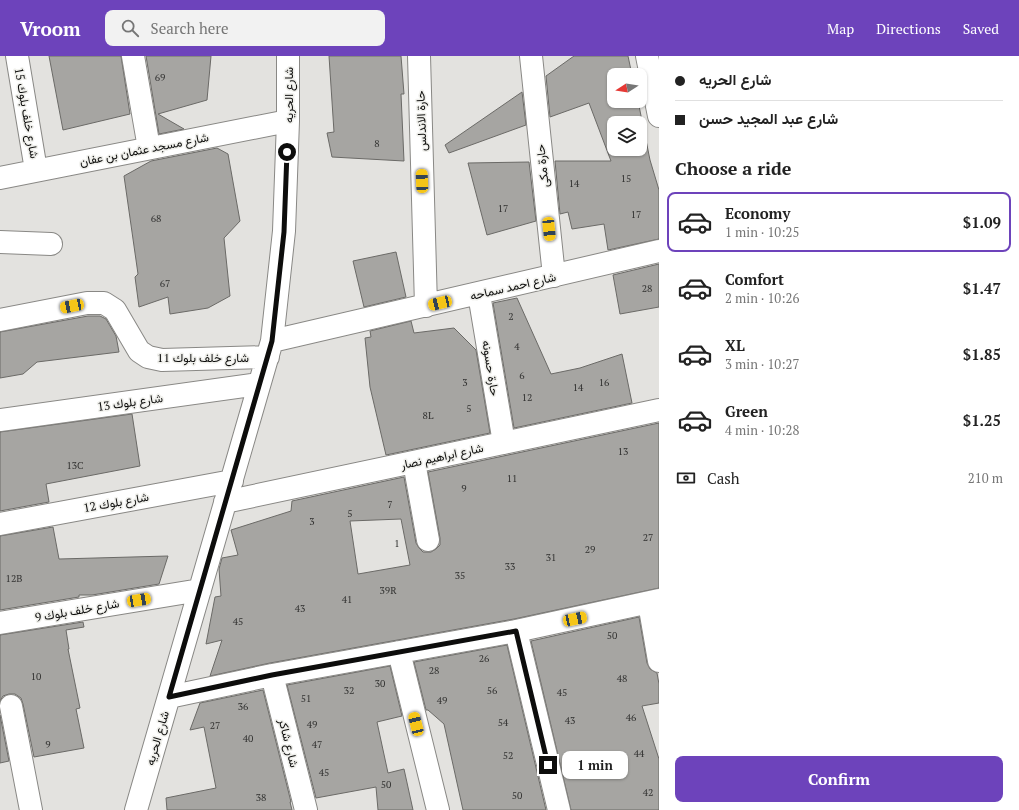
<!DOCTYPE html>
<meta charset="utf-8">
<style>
:root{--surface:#fff;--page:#f2f2f2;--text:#222;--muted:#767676;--line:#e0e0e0;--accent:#6d43bb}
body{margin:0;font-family:"PT Serif",Vazirmatn,serif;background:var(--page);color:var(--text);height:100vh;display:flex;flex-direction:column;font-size:15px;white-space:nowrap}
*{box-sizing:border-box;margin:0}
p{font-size:13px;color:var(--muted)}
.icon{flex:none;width:22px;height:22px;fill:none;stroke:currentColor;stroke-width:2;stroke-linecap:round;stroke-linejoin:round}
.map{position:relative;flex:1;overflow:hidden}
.drawer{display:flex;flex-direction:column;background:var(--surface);width:360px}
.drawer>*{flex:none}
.guide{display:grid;align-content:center;height:88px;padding:0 16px;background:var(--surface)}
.needle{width:26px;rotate:258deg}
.fabs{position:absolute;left:607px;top:12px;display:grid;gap:8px}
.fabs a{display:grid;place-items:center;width:40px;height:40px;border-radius:8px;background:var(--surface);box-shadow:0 1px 3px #0004;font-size:20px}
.end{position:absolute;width:18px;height:18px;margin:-9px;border:5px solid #0d0d0c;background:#fff;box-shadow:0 0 0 2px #fff}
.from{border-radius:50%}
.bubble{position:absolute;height:28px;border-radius:8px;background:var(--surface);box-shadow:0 1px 3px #0004;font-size:13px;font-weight:700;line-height:28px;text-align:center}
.car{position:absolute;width:12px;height:24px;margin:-12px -6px;border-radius:5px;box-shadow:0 0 3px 1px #0007;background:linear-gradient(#f5c518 24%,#345 0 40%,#f5c518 0 76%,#345 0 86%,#f5c518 0)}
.guide b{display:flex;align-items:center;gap:14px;height:38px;font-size:15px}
.guide b+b{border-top:1px solid var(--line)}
.guide i{width:10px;height:10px;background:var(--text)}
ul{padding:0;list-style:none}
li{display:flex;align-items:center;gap:12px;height:60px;margin:0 8px 6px;padding:0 8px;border:2px solid transparent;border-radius:8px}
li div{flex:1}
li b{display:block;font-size:15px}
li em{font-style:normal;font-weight:700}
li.on{border-color:var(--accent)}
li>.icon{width:36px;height:36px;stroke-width:1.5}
h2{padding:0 16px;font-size:18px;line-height:48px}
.pay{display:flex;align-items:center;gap:10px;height:44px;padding:0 16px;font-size:15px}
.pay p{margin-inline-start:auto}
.primary-button{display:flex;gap:8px;margin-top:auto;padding:8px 16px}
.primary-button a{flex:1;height:46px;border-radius:8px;background:var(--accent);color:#fff;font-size:16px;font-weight:700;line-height:46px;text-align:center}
header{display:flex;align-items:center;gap:24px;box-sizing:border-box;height:56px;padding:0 20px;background:var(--accent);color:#fff}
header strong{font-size:19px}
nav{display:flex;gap:22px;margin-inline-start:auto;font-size:14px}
.search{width:280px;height:36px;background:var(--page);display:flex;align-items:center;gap:10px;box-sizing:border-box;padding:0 14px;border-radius:8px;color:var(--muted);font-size:15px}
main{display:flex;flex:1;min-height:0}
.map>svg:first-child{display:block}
.building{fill:#a6a5a2;stroke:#6b6a67;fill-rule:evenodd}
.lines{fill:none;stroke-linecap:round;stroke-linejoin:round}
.street-casing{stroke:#898885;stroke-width:24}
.street{stroke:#fff;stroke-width:22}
.route{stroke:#0d0d0c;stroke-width:5}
.labels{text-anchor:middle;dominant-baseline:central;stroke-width:3;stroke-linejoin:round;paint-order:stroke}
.number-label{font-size:10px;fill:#333332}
.street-label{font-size:12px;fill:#0d0d0c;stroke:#f0f0ec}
</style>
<header>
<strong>Vroom</strong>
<div class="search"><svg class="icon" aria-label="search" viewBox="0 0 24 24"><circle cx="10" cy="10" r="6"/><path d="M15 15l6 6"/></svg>Search here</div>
<nav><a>Map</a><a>Directions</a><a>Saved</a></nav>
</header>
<main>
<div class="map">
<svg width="659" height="754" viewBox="0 0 659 754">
<rect width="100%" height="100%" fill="#e3e2df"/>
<path class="building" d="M49,0H121L130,58L63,74Z
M146,0H211L207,44L158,58L184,73L159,78Z
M329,0H401L404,38H401L404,105L332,101L327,77L334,76Z
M574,0H628L632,19H614V45H638L650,104L659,134V183L608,194L604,168L572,173L568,156L560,158L555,105H611L589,47L550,61L546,20ZM614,67H640V93H614Z
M522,36L526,69L449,97L445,89Z
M217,92L228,98L240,165L224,182L230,240L208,252L170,258L168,241L139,251L135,221L138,218L124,120L151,105Z
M529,106L536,165L487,179L468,107Z
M396,196L406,241L364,251L353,205Z
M659,208V251L620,258L613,219Z
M517,242L551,318L580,312L622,298L632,347L514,372L493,247Z
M88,260H100L106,263L116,280L119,296L37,306L23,318L0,322V276Z
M411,265L414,277L454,272L476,294L490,377L386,399L370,331L365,282L371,281L370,275Z
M132,358L140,410L46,428L49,446L0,455V376Z
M659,367V532L514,563L270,607L210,620L222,584L206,588L215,541L221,540L219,513L222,502L238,499L231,474L291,455L292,445L404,421L416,487L419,492L423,496H431L436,493L440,489V482L428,416ZM401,463L410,509L358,518L350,465Z
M53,471L59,503L168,500L159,528L92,539H79V541L0,554V480Z
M639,561L647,607L650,613L657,617L659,628V647L642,650L659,703V754H571L531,585Z
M83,566L84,571L66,574L69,593H68L80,652L76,653L84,692L34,701L23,648L21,642L15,638H9L3,640L0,645V579Z
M507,589L546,754H463L444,668L428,654H426L414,606Z
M390,610L402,660L377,666L388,717L404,713L413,754H378L376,731L316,742L287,629Z
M263,634L291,746H290L292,754H167L166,742L216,732L204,671L190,674L200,647Z
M0,659L9,705L0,707Z"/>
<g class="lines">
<g class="street-casing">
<path id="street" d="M17,0L36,114
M133,0L149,92
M419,0L426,250
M531,0L554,220
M647,0L659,60
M0,122L288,65
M0,186L51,188
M479,238L504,387
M0,264L87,247H104L115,254L139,295L148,301L162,304L268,301
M272,285L659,195
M0,364L259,328
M414,406L428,484
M225,446L659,354
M0,468L232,425
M649,547L659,605
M0,567L200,534
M516,575L559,754
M399,596L438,754
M272,619L306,754
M169,641L272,619L516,575L659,544
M11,650L31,754
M136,754L272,285L284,175L288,65V0"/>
</g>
<use href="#street" class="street"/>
</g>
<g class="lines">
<path class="route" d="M287,96L284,176L272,285L169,641L272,619L516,575L548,709"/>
</g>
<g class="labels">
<g class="number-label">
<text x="160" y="21">69</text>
<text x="377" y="87">8</text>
<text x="626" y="122">15</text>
<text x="574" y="127">14</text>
<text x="503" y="152">17</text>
<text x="636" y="158">17</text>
<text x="156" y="162">68</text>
<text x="165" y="227">67</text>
<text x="647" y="232">28</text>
<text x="511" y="260">2</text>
<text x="517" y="290">4</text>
<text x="522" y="319">6</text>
<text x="465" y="326">3</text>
<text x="604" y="326">16</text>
<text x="578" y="331">14</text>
<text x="527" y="341">12</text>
<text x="469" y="352">5</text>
<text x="428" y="359">8L</text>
<text x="623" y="395">13</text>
<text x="75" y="409">13C</text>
<text x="512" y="422">11</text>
<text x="464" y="432">9</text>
<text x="390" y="448">7</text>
<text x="350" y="457">5</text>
<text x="312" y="465">3</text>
<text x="648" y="481">27</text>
<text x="397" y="487">1</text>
<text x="590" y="493">29</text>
<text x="551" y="501">31</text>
<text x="510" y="510">33</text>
<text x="460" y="519">35</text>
<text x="14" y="522">12B</text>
<text x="388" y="534">39R</text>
<text x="347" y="543">41</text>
<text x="300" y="552">43</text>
<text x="238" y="565">45</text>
<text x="612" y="579">50</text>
<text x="484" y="602">26</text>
<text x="434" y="614">28</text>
<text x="36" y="620">10</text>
<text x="622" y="622">48</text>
<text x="380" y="627">30</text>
<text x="349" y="634">32</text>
<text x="492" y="634">56</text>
<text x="562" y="636">45</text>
<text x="306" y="642">51</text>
<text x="442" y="644">49</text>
<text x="243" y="650">36</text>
<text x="631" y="661">46</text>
<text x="570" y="664">43</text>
<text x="503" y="666">54</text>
<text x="312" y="668">49</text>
<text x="215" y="669">27</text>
<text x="248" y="682">40</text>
<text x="48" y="688">9</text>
<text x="317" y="688">47</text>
<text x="639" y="697">44</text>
<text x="508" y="699">52</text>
<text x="324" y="716">45</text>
<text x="386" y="728">50</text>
<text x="648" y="736">42</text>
<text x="517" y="739">50</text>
<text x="261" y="741">38</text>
</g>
<g class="street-label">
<text transform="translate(288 39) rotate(-90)">شارع الحريه</text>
<text transform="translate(27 57) rotate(80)">شارع خلف بلوك 15</text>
<text transform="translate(421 65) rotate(-92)">حارة الاندلس</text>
<text transform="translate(144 93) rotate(-11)">شارع مسجد عثمان بن عفان</text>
<text transform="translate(542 110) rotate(-96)">حارة مكى</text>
<text transform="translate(513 230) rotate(-13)">شارع احمد سماحه</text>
<text x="203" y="301">شارع خلف بلوك 11</text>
<text transform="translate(491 312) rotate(81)">حارة حسونه</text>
<text transform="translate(130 346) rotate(-8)">شارع بلوك 13</text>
<text transform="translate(442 400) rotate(-12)">شارع ابراهيم نصار</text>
<text transform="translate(116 446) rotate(-10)">شارع بلوك 12</text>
<text transform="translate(77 554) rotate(-10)">شارع خلف بلوك 9</text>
<text transform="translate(157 682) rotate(-74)">شارع الحريه</text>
<text transform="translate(289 687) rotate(76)">شارع شاكر</text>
</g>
</g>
</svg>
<div class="fabs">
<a><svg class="needle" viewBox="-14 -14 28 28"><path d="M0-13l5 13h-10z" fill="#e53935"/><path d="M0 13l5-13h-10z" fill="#767676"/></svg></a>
<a><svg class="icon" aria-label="layers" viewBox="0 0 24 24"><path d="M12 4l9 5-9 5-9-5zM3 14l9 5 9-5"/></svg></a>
</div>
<i class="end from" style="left:287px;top:96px"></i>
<i class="end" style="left:548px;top:709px"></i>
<div class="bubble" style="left:562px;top:695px;width:66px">1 min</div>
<i class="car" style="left:422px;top:125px;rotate:358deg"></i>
<i class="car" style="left:549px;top:173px;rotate:174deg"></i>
<i class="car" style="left:440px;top:247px;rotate:257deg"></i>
<i class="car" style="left:72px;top:250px;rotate:259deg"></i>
<i class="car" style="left:139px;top:544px;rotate:80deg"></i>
<i class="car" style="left:575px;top:563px;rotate:78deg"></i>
<i class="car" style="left:416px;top:668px;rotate:346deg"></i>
</div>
<section class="drawer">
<div class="guide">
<b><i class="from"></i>شارع الحريه</b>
<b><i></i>شارع عبد المجيد حسن</b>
</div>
<h2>Choose a ride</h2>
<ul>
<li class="on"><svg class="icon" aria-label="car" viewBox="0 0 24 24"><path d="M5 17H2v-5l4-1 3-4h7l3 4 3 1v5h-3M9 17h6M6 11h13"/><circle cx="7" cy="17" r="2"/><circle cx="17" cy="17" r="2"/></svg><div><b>Economy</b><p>1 min · 10:25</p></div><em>$1.09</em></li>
<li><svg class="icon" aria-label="car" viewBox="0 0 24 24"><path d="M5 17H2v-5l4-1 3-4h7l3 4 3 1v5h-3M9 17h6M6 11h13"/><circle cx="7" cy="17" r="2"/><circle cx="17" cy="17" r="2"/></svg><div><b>Comfort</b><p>2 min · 10:26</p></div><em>$1.47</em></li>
<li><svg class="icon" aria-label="car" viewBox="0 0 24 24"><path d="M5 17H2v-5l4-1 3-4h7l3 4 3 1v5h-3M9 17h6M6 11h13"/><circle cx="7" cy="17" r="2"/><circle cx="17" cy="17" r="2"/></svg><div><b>XL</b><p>3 min · 10:27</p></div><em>$1.85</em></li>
<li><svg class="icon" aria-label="car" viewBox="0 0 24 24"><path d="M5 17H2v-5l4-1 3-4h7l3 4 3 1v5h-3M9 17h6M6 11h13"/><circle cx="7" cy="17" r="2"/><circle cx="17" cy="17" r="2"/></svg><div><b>Green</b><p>4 min · 10:28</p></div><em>$1.25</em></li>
</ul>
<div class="pay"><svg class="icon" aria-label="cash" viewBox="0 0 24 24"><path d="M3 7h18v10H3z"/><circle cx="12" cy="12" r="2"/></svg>Cash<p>210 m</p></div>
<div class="primary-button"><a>Confirm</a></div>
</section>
</main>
